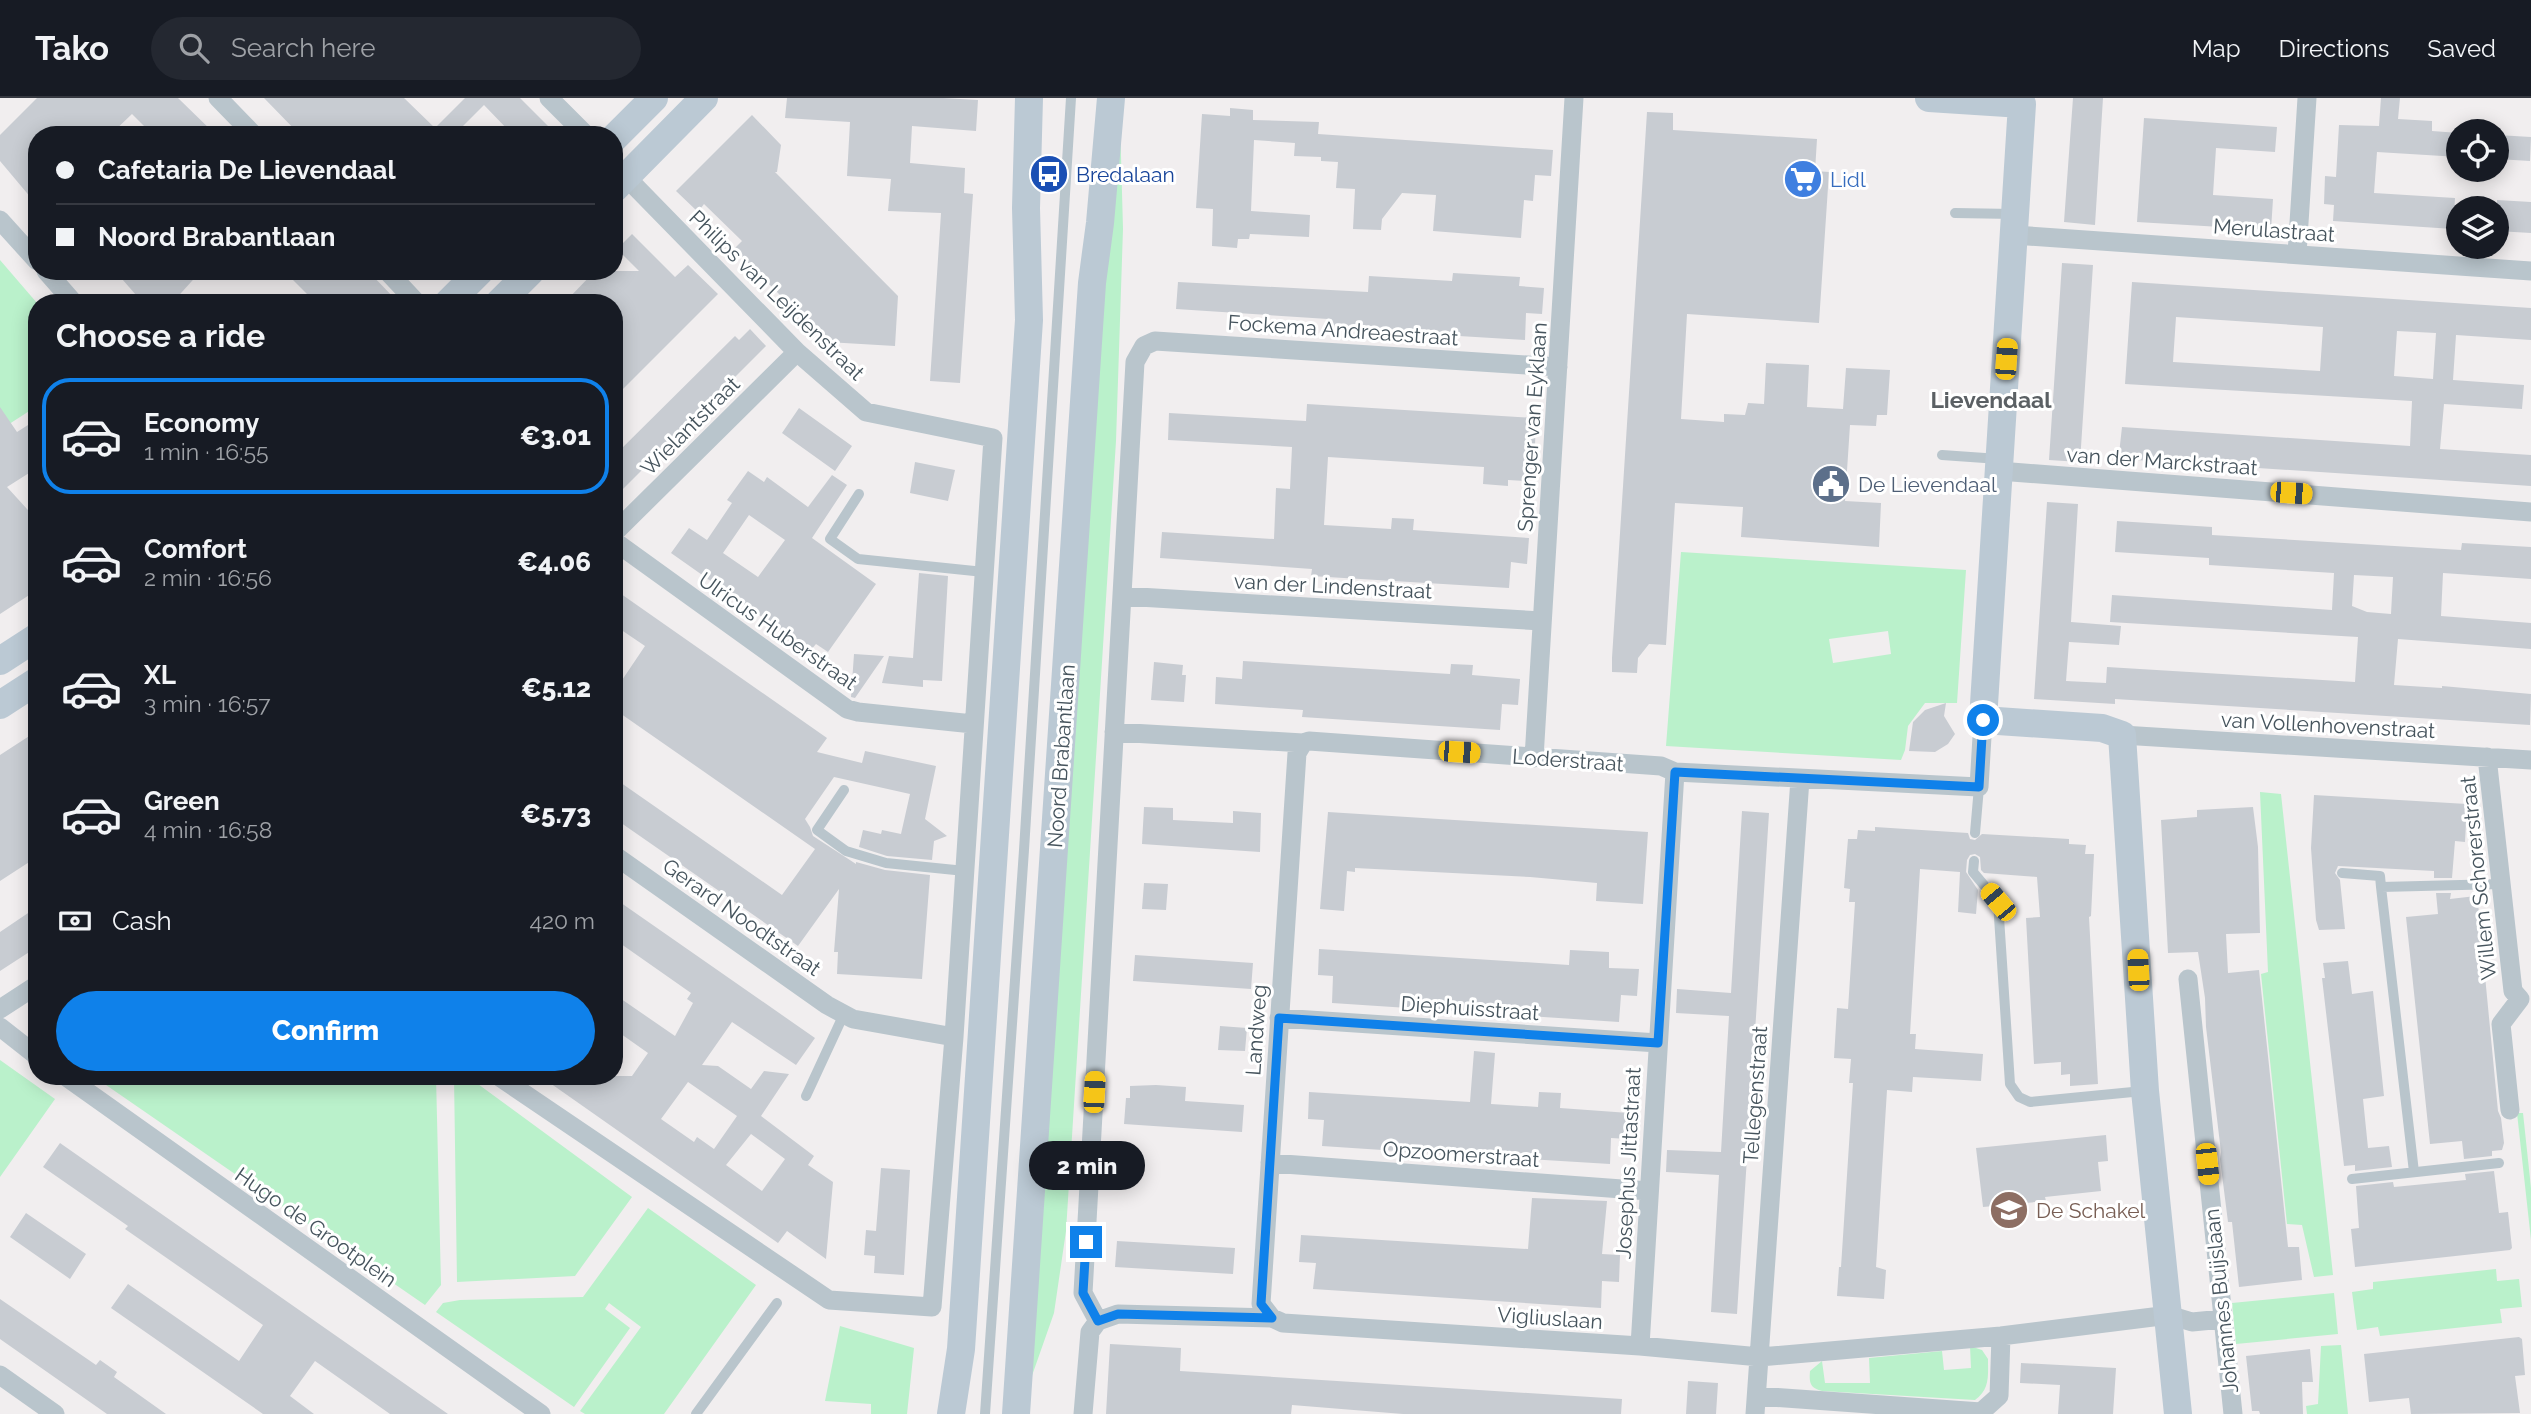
<!DOCTYPE html>
<meta charset="utf-8">
<style>
:root{--surface:#171b24;--page:#242831;--text:#f1f3f6;--muted:#9ea1a6;--line:#363941;--accent:#0f81ea}
body{margin:0;font-family:Raleway,sans-serif;background:var(--page);color:var(--text);height:100vh;display:flex;flex-direction:column;font-size:26px;white-space:nowrap}
*{box-sizing:border-box;margin:0}
p{font-size:23px;color:var(--muted)}
.icon{flex:none;width:38px;height:38px;fill:none;stroke:currentColor;stroke-width:2;stroke-linecap:round;stroke-linejoin:round}
.map{position:relative;flex:1;overflow:hidden}
.details{position:absolute;left:28px;top:196px;width:595px;height:791px;display:flex;flex-direction:column;background:var(--surface);border-radius:28px;box-shadow:0 4px 18px #0003}
.details>*{flex:none}
.hud{position:absolute;left:28px;top:28px;width:595px;height:154px;border-radius:28px;box-shadow:0 4px 18px #0003;display:grid;align-content:center;height:154px;padding:0 28px;background:var(--surface)}
.buttons{position:absolute;left:2446px;top:21px;display:grid;gap:14px}
.buttons a{display:grid;place-items:center;width:63px;height:63px;border-radius:50%;background:var(--surface);box-shadow:0 4px 18px #0003;font-size:35px}
.end{position:absolute;width:32px;height:32px;margin:-16px;border:9px solid #0f81ea;background:#fff;box-shadow:0 0 0 4px #fff}
.from{border-radius:50%}
.bubble{position:absolute;height:49px;border-radius:24px;background:var(--surface);box-shadow:0 4px 18px #0003;font-size:23px;font-weight:800;line-height:49px;text-align:center}
.car{position:absolute;width:21px;height:42px;margin:-21px -10px;border-radius:9px;box-shadow:0 0 5px 2px #0007;background:linear-gradient(#f5c518 24%,#345 0 40%,#f5c518 0 76%,#345 0 86%,#f5c518 0)}
.hud b{display:flex;align-items:center;gap:24px;height:66px;font-size:26px}
.hud b+b{border-top:2px solid var(--line)}
.hud i{width:18px;height:18px;background:var(--text)}
ul{padding:0;list-style:none}
li{display:flex;align-items:center;gap:21px;height:116px;margin:0 14px 10px;padding:0 14px;border:4px solid transparent;border-radius:28px}
li div{flex:1}
li b{display:block;font-size:26px}
li em{font-style:normal;font-weight:800}
li.selected{border-color:var(--accent)}
li>.icon{width:63px;height:63px;stroke-width:1.5}
h2{padding:0 28px;font-size:32px;line-height:84px}
.pay{display:flex;align-items:center;gap:18px;height:77px;padding:0 28px;font-size:26px}
.pay p{margin-inline-start:auto}
.primary-button{display:flex;gap:14px;margin-top:auto;padding:14px 28px}
.primary-button a{flex:1;height:80px;border-radius:42px;background:var(--accent);color:#fff;font-size:28px;font-weight:800;line-height:80px;text-align:center}
header{display:flex;align-items:center;gap:42px;box-sizing:border-box;height:98px;padding:0 35px;background:var(--surface);border-bottom:2px solid var(--line)}
header strong{font-size:33px}
nav{display:flex;gap:38px;margin-inline-start:auto;font-size:24px}
.search{width:490px;height:63px;background:var(--page);display:flex;align-items:center;gap:18px;box-sizing:border-box;padding:0 24px;border-radius:38px;color:var(--muted);font-size:26px}
.map>svg:first-child{display:block}
.green{fill:#baf1cb;fill-rule:evenodd}
.building{fill:#c8ccd2;fill-rule:evenodd}
.lines{fill:none;stroke-linecap:round;stroke-linejoin:round}
.lane{stroke:#b9c5cc;stroke-width:10}
.street{stroke:#b9c5cc;stroke-width:19}
.secondary{stroke:#bbc9d4;stroke-width:28}
.route{stroke:#0f81ea;stroke-width:9}
.labels{text-anchor:middle;dominant-baseline:central;stroke-width:6;stroke-linejoin:round;paint-order:stroke}
.transit-label{font-size:21px;fill:#164399;stroke:#fff;text-anchor:start}
.shop-label{font-size:21px;fill:#366cbe;stroke:#fff;text-anchor:start}
.street-label{font-size:21px;fill:#46545d;stroke:#fff}
.service-label{font-size:21px;fill:#4e5e75;stroke:#fff;text-anchor:start}
.education-label{font-size:21px;fill:#785e54;stroke:#fff;text-anchor:start}
.neighbourhood-label{font-size:23px;font-weight:bold;fill:#5b6064;stroke:#fff}
</style>
<header>
<strong>Tako</strong>
<div class="search"><svg class="icon" aria-label="search" viewBox="0 0 24 24"><circle cx="10" cy="10" r="6"/><path d="M15 15l6 6"/></svg>Search here</div>
<nav><a>Map</a><a>Directions</a><a>Saved</a></nav>
</header>
<div class="map">
<svg width="2531" height="1316" viewBox="0 0 2531 1316">
<rect width="100%" height="100%" fill="#f1eeef"/>
<path class="green" d="M1120,21L1123,131L1116,343L1066,1133L1054,1215L1028,1289L1098,196Z
M0,162L37,205V308L0,332Z
M1681,454L1966,472L1957,605H1925L1908,628L1905,652L1901,662L1666,648ZM1888,533L1891,556L1833,565L1829,541Z
M2260,694L2281,696L2333,1177L2314,1179L2302,1127L2287,1126L2261,876L2268,874Z
M0,962L55,1001L0,1079Z
M93,978H436L441,1187L425,1207Z
M454,978H467L632,1099L575,1178L457,1184Z
M2517,1015H2523L2531,1090V1142Z
M648,1110L756,1187L664,1316H585L580,1313L641,1229L609,1205L605,1211L630,1230L574,1309L436,1214L443,1205L460,1202L583,1199Z
M2496,1171L2497,1183L2519,1181L2522,1209L2500,1211L2502,1225L2380,1238L2378,1229L2357,1232L2352,1194L2373,1191V1184Z
M2334,1195L2338,1236L2236,1246L2232,1205Z
M840,1228L914,1250L907,1316H871V1306L825,1303Z
M2341,1247L2348,1316H2307L2306,1308L2318,1306L2321,1248Z
M1970,1248L1982,1252L1988,1261C1988,1278 1990,1291 1975,1302L1822,1293C1810,1290 1809,1285 1810,1273L1822,1263L1825,1285H1870L1869,1260L1942,1253L1944,1272L1971,1270Z"/>
<path class="building" d="M37,0H178L216,37H153L132,16L110,37H37V107L0,63V37Z
M264,0H404L435,30L465,0H520L557,37H513L484,7L454,37H300Z
M787,0H943L978,2L976,33L912,28L910,65L965,70L964,95L973,96L960,285L930,283L941,115L888,113L891,81L847,78L850,24L785,20Z
M2073,0H2103L2095,127L2064,124Z
M2381,0H2400L2398,21L2432,23V33L2459,35V59L2377,54L2374,95L2455,100L2453,131L2333,123L2334,107L2324,106L2325,78L2336,79L2339,27L2379,28Z
M1230,10L1253,12V22L1319,24L1318,36L1553,52L1551,78L1535,77L1533,103L1524,102L1521,140L1433,133L1436,97L1402,95L1382,121L1381,132L1353,131L1355,91L1336,90L1338,64L1321,63V59L1294,58L1295,45L1254,42L1251,113L1310,117L1309,139L1250,136L1249,141H1238L1237,150L1212,148L1213,111L1196,110L1202,16L1230,18Z
M1647,14L1673,15V32L1817,41L1815,73L1829,74L1819,225L1687,216L1681,321L1724,324V316L1745,317L1748,305L1764,306L1766,265L1809,267L1807,309L1843,311L1846,270L1890,272L1887,317H1877L1876,328L1850,327L1845,403L1881,405L1879,449L1741,439L1743,409L1675,405L1666,547L1649,546L1638,560L1637,575L1612,574V560Z
M752,17L781,47L777,74H775L898,198L895,248L827,244L734,151L742,143L704,106L698,114L676,93Z
M2144,20L2277,29L2275,54L2216,50L2213,97L2273,101L2271,132L2137,124Z
M2497,37L2531,39L2530,63L2497,61Z
M2497,102L2531,104V135L2497,133Z
M632,136L675,179L688,167L718,196L614,300V205H564L595,173H639L617,151Z
M2062,165L2093,167L2080,364L2049,362Z
M115,173H201L172,205H143Z
M284,173H368L399,205H316Z
M1453,175L1520,179L1519,188L1544,190L1542,216L1526,215L1525,242L1327,230L1328,221L1176,211L1178,184L1368,194L1369,178L1452,183Z
M2132,184L2531,210V242L2456,237L2453,282L2524,287L2522,311L2444,306L2440,351L2531,357V388L2121,361L2122,356H2119L2122,329L2410,348L2412,303L2125,286ZM2176,219L2323,229L2320,273L2173,264ZM2397,233L2436,235L2433,281L2394,278Z
M750,231L766,248L614,400V358L735,238L739,242Z
M1307,306L1536,320L1535,347L1528,346L1525,383L1508,382V388L1483,386L1484,369L1328,359L1324,427L1391,431L1392,420L1414,421L1413,432L1529,440L1527,466L1511,464L1509,490L1311,478L1312,471L1160,460L1162,434L1274,441L1276,390L1290,391L1292,349L1168,342L1169,315L1306,323Z
M0,309L17,334L28,327L37,340V370L7,389L37,422V492L0,516Z
M799,310L852,348L835,373L782,335Z
M915,364L955,372L948,403L910,395Z
M748,373L764,384L767,379L808,409L832,377L847,387L812,440L876,486L828,554L816,546L810,553L671,455L689,430L707,442L732,405L727,402ZM749,417L785,442L758,479L723,455Z
M2047,404L2078,406L2071,524L2121,528L2119,547L2069,544L2066,583L2106,585L2107,569L2355,584L2358,539L2110,524L2112,497L2332,512L2334,475L2209,467V460L2115,454L2117,423L2212,429V437L2461,452L2462,445L2531,449V481L2443,475L2441,518L2531,525V551L2398,541L2394,587L2442,590V588L2531,596L2530,627L2115,601V606L2034,601ZM2354,477L2393,479L2391,516L2367,514L2352,508Z
M919,475L948,478L942,583L923,582V589L882,585L889,558L913,560Z
M614,491L827,640L817,654L862,665L865,653L936,668L925,721L947,738L934,743L932,762L887,758L859,749L863,732L881,736L882,732L901,736L910,696L834,679L805,721L810,729L813,738L856,766V764L885,772L930,777L922,881L837,876L838,854H834L839,791L798,848L614,720V680L782,797L815,751L614,611V594L645,548L614,527Z
M854,556L884,558L855,600L851,599Z
M1243,563L1450,576L1451,566L1473,567L1472,577L1520,581L1518,607L1502,606L1500,632L1302,619L1303,612L1215,606L1216,579L1242,581Z
M1154,564L1183,567L1182,577H1186L1184,604L1151,602Z
M1946,605L1944,618L1955,636L1948,646L1935,654L1909,653L1913,624L1925,612Z
M37,633V759L0,783V657Z
M2314,697L2467,706L2465,744L2455,743L2452,780H2434V773L2338,768L2335,775L2340,782L2345,831L2319,832L2316,822L2311,750Z
M1144,709L1173,710V722L1233,725V713L1261,715L1260,754L1142,746Z
M2253,709L2258,749L2260,835L2226,836L2228,875L2259,872L2288,1149H2299L2302,1182L2239,1189L2232,1124H2228L2220,1061L2221,1054L2206,929L2205,900L2198,854L2168,855L2161,722L2197,719V712Z
M1742,713L1769,715L1737,1216L1711,1214L1719,1077L1666,1074L1667,1052L1721,1054L1729,918L1676,915L1677,891L1731,895Z
M1328,714L1648,734L1643,806L1596,803L1597,785L1530,779L1355,770V774L1347,773L1344,813L1320,811Z
M1875,729L1968,735L1970,741L1975,742L1982,736L2069,741V746L2086,747L2085,756H2094L2091,818L2089,819L2098,986L2070,988V976L2061,977V964L2034,966L2026,820L2040,819L2037,779L1984,775L1981,772L1980,759L1975,756L1970,757L1967,762L1966,774L1978,792L1976,816L1958,814L1960,774L1920,771L1910,936H1916L1915,951L1983,956L1981,983L1913,979L1912,994L1887,992L1876,1169L1886,1172L1884,1201L1837,1198L1839,1169H1841L1853,985H1849L1851,961L1834,960L1837,910L1848,911L1855,804H1849L1850,791L1844,790L1848,741H1857L1858,732L1875,733Z
M1144,785L1168,786L1166,812L1142,811Z
M2436,795H2451L2450,801L2476,798L2478,805L2498,1013L2501,1020L2504,1045L2502,1052L2492,1053V1058L2464,1061L2462,1043L2430,1046L2406,819L2438,816Z
M614,800L815,940L796,967L732,924L702,967L718,968L751,991L764,973L789,976L761,1018L814,1058L808,1067L833,1084L826,1161L787,1133L778,1145L540,978H632L648,955L614,931V896L675,938L693,905L687,901L691,895L614,841ZM688,984L737,1018L714,1051L697,1039L694,1044L661,1021ZM751,1036L785,1061L762,1093L726,1067Z
M37,809V849L0,873V834Z
M1319,851L1569,867L1570,852L1609,854V870L1639,871L1637,898L1621,897L1619,924L1332,905L1333,878L1318,877Z
M1135,857L1253,865L1251,891L1133,883Z
M2348,863L2352,896L2373,893L2384,998L2363,1001L2368,1050L2389,1048L2392,1069L2355,1073V1067L2344,1068L2322,880H2325L2323,865Z
M1220,928L1247,930L1245,953L1218,952Z
M1474,953L1495,955L1491,1006L1538,1009L1539,994L1561,995L1560,1010L1629,1015L1628,1041L1611,1040L1610,1066L1510,1060V1062L1488,1061V1059L1322,1048L1324,1022L1308,1021L1309,994L1470,1004Z
M1156,987L1186,989L1185,1003L1244,1007L1242,1034L1124,1026L1126,1000H1130V988Z
M2106,1037L2108,1063L2098,1064L2101,1093L2045,1099L2046,1103L1983,1109L1976,1050Z
M60,1045L130,1094L448,1316H390L315,1263L290,1298L314,1316H263L111,1210L128,1186L239,1263L263,1227L125,1131L128,1128L43,1069Z
M881,1070L910,1072L904,1177L874,1175L875,1158L864,1157L866,1132L876,1133Z
M2494,1073L2499,1115L2508,1114L2512,1150L2510,1152L2355,1169L2351,1131L2359,1130L2356,1088L2393,1084L2394,1089L2466,1082L2465,1076Z
M1532,1100L1607,1103L1602,1156L1620,1157L1619,1184L1602,1183L1601,1210L1313,1191L1316,1165L1299,1164L1301,1137L1528,1151Z
M26,1115L86,1156L70,1181L10,1139Z
M1117,1143L1235,1150L1233,1176L1115,1169Z
M0,1201L96,1267L100,1262L117,1274L114,1279L166,1316H107L0,1241Z
M2519,1239L2522,1241L2525,1277L2515,1278L2520,1315L2411,1316L2409,1300L2369,1304L2364,1256Z
M1110,1246L1181,1250L1180,1273L1622,1301L1621,1316H1403L1292,1307L1291,1316H1106Z
M2310,1251L2313,1284H2302L2303,1316H2260L2259,1313H2252L2246,1258Z
M2021,1265L2116,1270L2113,1316H2058L2060,1287L2020,1285Z
M1688,1283L1718,1285L1716,1316H1686Z"/>
<g class="lines">
<path class="lane" d="M1955,115L2014,116
M1942,357L1999,361
M859,396L830,441L858,461L984,474
M844,692L817,732L846,753L886,765L965,773
M1975,735L1979,689
M1974,763L1973,774L1998,804L2010,986L2019,999L2030,1004L2143,993
M2342,775L2380,778L2381,789L2501,786
M2381,789L2414,1074
M806,998L844,916
M2352,1081L2499,1065
M696,1316L777,1205
M985,1316L1024,752L1071,0"/>
<path class="street" d="M218,0L254,37
M549,0L586,37
M0,122L37,163
M2014,137L2531,173
M2297,156L2307,0
M46,173L74,205
M387,173L417,205
M1999,373L2531,414
M614,435L797,254
M614,443L847,611L858,614L973,626
M1122,498L1542,523
M1114,634L1303,645L1309,643L1661,668L1675,674L1979,689L1983,622
M2122,637L2531,662
M2487,659L2513,893L2520,901L2501,926L2510,1012
M1534,660L1574,0
M614,757L827,907L853,921L954,939
M2188,881L2233,1316
M0,911L37,887
M1279,920L1658,945
M0,929L37,958
M65,978L541,1316
M498,978L829,1202L932,1209L954,939L993,340L866,314L797,254L626,79
M1270,1065L1649,1093
M1272,1220L1261,1206L1297,655L1303,645
M1098,1223L1083,1195L1135,264L1144,248L1155,243L1558,269
M1098,1223L1118,1216L1272,1220L1283,1225L1640,1248L1760,1259L2001,1238L2169,1217L2192,1224L2223,1221
M1640,1248L1675,674
M0,1277L55,1316
M1757,1298L1981,1314L1999,1298L2001,1238
M1083,1316L1090,1234L1098,1223
M1755,1316L1800,681"/>
<path class="secondary" d="M1929,0L2022,6L1983,622L2102,630L2122,637L2145,993L2178,1316
M614,40L654,0
M614,91L704,0
M448,205L480,173
M499,205L531,173
M0,563L37,539
M0,607L37,583
M951,1316L961,1251L1029,222L1026,110L1029,0
M1016,1316L1092,185L1100,125L1111,0"/>
</g>
<g class="lines">
<path class="route" d="M1086,1144L1083,1195L1098,1223L1118,1216L1272,1220L1261,1206L1279,920L1658,945L1675,674L1979,689L1983,622"/>
</g>
<defs>
<g id="bus-disc" transform="scale(2.0125)"><circle r="9.5" fill="#1a4fb4" stroke="#fff"/><path d="M-5-6H5V4H4V6H2V4H-2V6H-4V4H-5ZM-3.5-4V0h7V-4ZM-3.5 1.2v1.5H-2V1.2ZM2 1.2v1.5H3.5V1.2Z" fill="#fff"/></g>
<g id="supermarket-disc" transform="scale(2.0125)"><circle r="9.5" fill="#3f7fe0" stroke="#fff"/><path d="M-6-5.5h2.5l.6 2H6L4.5 2H-2.5L-4.4-4H-6ZM-1.5 3.2a1.3 1.3 0 1 0 .1 0ZM3 3.2a1.3 1.3 0 1 0 .1 0Z" fill="#fff"/></g>
<g id="civic-disc" transform="scale(2.0125)"><circle r="9.5" fill="#5c6f8a" stroke="#fff"/><path d="M-.6-6.5H3V-4.5H.6V-3L4-1V1h2V6H-6V1h2V-1L-.6-3ZM-1.2 2.5V6h2.4V2.5Z" fill="#fff"/></g>
<g id="school-disc" transform="scale(2.0125)"><circle r="9.5" fill="#8d6e63" stroke="#fff"/><path d="M0-5L7-2L0 1L-7-2ZM-4 1L0 2.5L4 1V4Q0 6-4 4Z" fill="#fff"/></g>
</defs>
<g fill-rule="evenodd">
<use href="#bus-disc" x="1049" y="76"/>
<use href="#supermarket-disc" x="1803" y="81"/>
<use href="#civic-disc" x="1831" y="386"/>
<use href="#school-disc" x="2009" y="1112"/>
</g>
<g class="labels">
<g class="transit-label">
<text x="1076" y="76">Bredalaan</text>
</g>
<g class="shop-label">
<text x="1830" y="81">Lidl</text>
</g>
<g class="street-label">
<text transform="translate(2274 132) rotate(4)">Merulastraat</text>
<text transform="translate(777 197) rotate(44)">Philips van Leijdenstraat</text>
<text transform="translate(1343 232) rotate(4)">Fockema Andreaestraat</text>
<text transform="translate(690 328) rotate(-45)">Wielantstraat</text>
<text transform="translate(1532 329) rotate(-86)">Sprenger van Eyklaan</text>
<text transform="translate(2162 363) rotate(4)">van der Marckstraat</text>
<text transform="translate(1333 488) rotate(3)">van der Lindenstraat</text>
<text transform="translate(778 533) rotate(35)">Ulricus Huberstraat</text>
<text transform="translate(2328 627) rotate(3)">van Vollenhovenstraat</text>
<text transform="translate(1061 658) rotate(-86)">Noord Brabantlaan</text>
<text transform="translate(1568 662) rotate(4)">Loderstraat</text>
<text transform="translate(2478 780) rotate(-96)">Willem Schorerstraat</text>
<text transform="translate(742 819) rotate(35)">Gerard Noodtstraat</text>
<text transform="translate(1470 910) rotate(4)">Diephuisstraat</text>
<text transform="translate(1256 932) rotate(-86)">Landweg</text>
<text transform="translate(1755 997) rotate(-86)">Tellegenstraat</text>
<text transform="translate(1461 1056) rotate(4)">Opzoomerstraat</text>
<text transform="translate(1628 1065) rotate(-87)">Josephus Jittastraat</text>
<text transform="translate(316 1129) rotate(35)">Hugo de Grootplein</text>
<text transform="translate(2221 1203) rotate(-96)">Johannes Buijslaan</text>
<text transform="translate(1550 1220) rotate(4)">Vigliuslaan</text>
</g>
<g class="service-label">
<text x="1858" y="386">De Lievendaal</text>
</g>
<g class="education-label">
<text x="2036" y="1112">De Schakel</text>
</g>
<g class="neighbourhood-label">
<text x="1991" y="301">Lievendaal</text>
</g>
</g>
</svg>
<div class="buttons">
<a><svg class="icon" aria-label="locate" viewBox="0 0 24 24"><circle cx="12" cy="12" r="6"/><path d="M12 2v4M12 18v4M2 12h4M18 12h4"/></svg></a>
<a><svg class="icon" aria-label="layers" viewBox="0 0 24 24"><path d="M12 4l9 5-9 5-9-5zM3 14l9 5 9-5"/></svg></a>
</div>
<i class="end from" style="left:1983px;top:622px"></i>
<i class="end" style="left:1086px;top:1144px"></i>
<div class="bubble" style="left:1029px;top:1043px;width:116px">2 min</div>
<i class="car" style="left:2006px;top:261px;rotate:4deg"></i>
<i class="car" style="left:2291px;top:395px;rotate:94deg"></i>
<i class="car" style="left:1459px;top:654px;rotate:94deg"></i>
<i class="car" style="left:1998px;top:804px;rotate:320deg"></i>
<i class="car" style="left:2138px;top:872px;rotate:357deg"></i>
<i class="car" style="left:1094px;top:994px;rotate:3deg"></i>
<i class="car" style="left:2207px;top:1066px;rotate:174deg"></i>
<div class="hud">
<b><i class="from"></i>Cafetaria De Lievendaal</b>
<b><i></i>Noord Brabantlaan</b>
</div>
<section class="details">
<h2>Choose a ride</h2>
<ul>
<li class="selected"><svg class="icon" aria-label="car" viewBox="0 0 24 24"><path d="M5 17H2v-5l4-1 3-4h7l3 4 3 1v5h-3M9 17h6M6 11h13"/><circle cx="7" cy="17" r="2"/><circle cx="17" cy="17" r="2"/></svg><div><b>Economy</b><p>1 min · 16:55</p></div><em>€3.01</em></li>
<li><svg class="icon" aria-label="car" viewBox="0 0 24 24"><path d="M5 17H2v-5l4-1 3-4h7l3 4 3 1v5h-3M9 17h6M6 11h13"/><circle cx="7" cy="17" r="2"/><circle cx="17" cy="17" r="2"/></svg><div><b>Comfort</b><p>2 min · 16:56</p></div><em>€4.06</em></li>
<li><svg class="icon" aria-label="car" viewBox="0 0 24 24"><path d="M5 17H2v-5l4-1 3-4h7l3 4 3 1v5h-3M9 17h6M6 11h13"/><circle cx="7" cy="17" r="2"/><circle cx="17" cy="17" r="2"/></svg><div><b>XL</b><p>3 min · 16:57</p></div><em>€5.12</em></li>
<li><svg class="icon" aria-label="car" viewBox="0 0 24 24"><path d="M5 17H2v-5l4-1 3-4h7l3 4 3 1v5h-3M9 17h6M6 11h13"/><circle cx="7" cy="17" r="2"/><circle cx="17" cy="17" r="2"/></svg><div><b>Green</b><p>4 min · 16:58</p></div><em>€5.73</em></li>
</ul>
<div class="pay"><svg class="icon" aria-label="cash" viewBox="0 0 24 24"><path d="M3 7h18v10H3z"/><circle cx="12" cy="12" r="2"/></svg>Cash<p>420 m</p></div>
<div class="primary-button"><a>Confirm</a></div>
</section>
</div>
